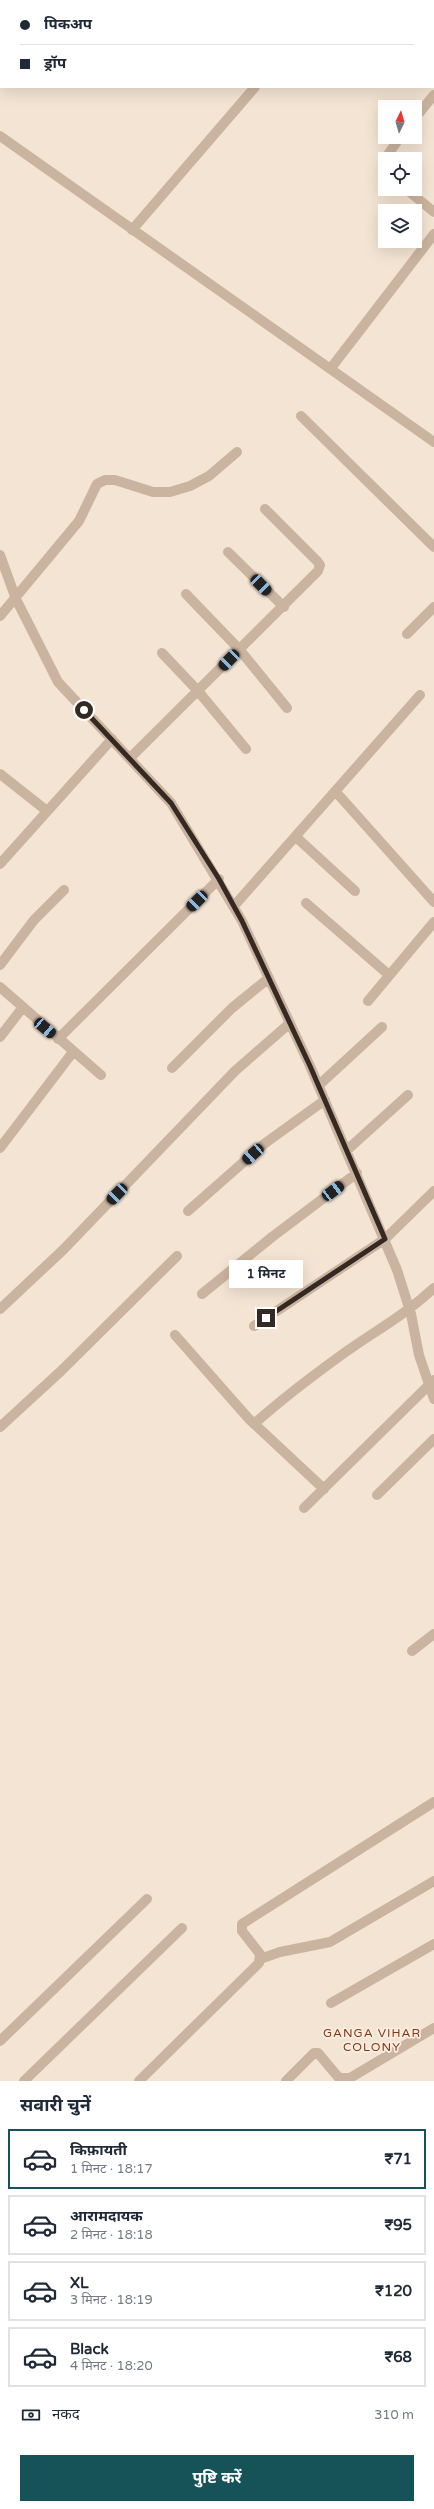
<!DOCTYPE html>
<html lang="hi">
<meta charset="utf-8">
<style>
:root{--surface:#fff;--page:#f6f6f7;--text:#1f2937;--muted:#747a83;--line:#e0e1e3;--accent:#165358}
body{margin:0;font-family:"Varela Round","Noto Sans Devanagari",sans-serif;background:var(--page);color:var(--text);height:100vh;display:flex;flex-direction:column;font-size:15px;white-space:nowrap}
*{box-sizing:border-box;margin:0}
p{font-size:13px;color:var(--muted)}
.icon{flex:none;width:22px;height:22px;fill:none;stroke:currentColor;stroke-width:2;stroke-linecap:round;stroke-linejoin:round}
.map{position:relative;height:2081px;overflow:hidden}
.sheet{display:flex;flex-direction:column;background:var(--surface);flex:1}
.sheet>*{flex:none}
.banner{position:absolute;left:0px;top:0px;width:434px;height:88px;box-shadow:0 4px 16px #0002;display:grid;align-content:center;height:88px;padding:0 20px;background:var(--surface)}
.needle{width:26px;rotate:5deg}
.buttons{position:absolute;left:378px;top:100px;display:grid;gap:8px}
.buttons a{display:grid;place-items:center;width:44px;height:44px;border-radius:0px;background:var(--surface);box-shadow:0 4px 16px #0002;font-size:20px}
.end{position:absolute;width:18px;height:18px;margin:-9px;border:5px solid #342923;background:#fff;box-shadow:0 0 0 2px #fff}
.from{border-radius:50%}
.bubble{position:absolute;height:28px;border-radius:0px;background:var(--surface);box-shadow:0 4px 16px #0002;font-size:13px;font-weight:700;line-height:28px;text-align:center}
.car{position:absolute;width:12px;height:24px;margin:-12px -6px;border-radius:5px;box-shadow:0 0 3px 1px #0007;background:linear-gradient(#222 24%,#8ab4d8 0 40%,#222 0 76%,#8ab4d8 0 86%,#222 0)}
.banner b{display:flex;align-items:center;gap:14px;height:38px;font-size:15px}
.banner b+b{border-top:1px solid var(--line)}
.banner i{width:10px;height:10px;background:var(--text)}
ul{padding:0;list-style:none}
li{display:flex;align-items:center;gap:12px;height:60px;margin:0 8px 6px;padding:0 12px;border:2px solid var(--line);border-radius:0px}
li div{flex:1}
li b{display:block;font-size:15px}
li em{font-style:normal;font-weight:700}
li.active{border-color:var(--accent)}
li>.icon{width:36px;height:36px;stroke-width:1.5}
h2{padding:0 20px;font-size:18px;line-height:48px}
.pay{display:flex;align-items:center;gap:10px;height:44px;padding:0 20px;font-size:15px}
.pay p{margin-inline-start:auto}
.action{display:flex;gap:8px;margin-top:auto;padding:8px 20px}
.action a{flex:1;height:46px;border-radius:0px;background:var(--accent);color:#fff;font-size:16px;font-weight:700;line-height:46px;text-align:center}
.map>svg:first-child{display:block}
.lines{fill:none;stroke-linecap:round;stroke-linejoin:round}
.minor{stroke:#cbb49f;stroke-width:10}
.route{stroke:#342923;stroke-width:5}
.labels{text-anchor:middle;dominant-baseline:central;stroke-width:3.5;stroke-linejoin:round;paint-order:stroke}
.neighbourhood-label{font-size:12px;letter-spacing:1px;fill:#893316;stroke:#faeee0}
</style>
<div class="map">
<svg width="434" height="2081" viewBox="0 0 434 2081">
<rect width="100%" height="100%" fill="#f3e4d3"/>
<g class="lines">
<path class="minor" d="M178,0L180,1
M287,0L288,1
M420,0L422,1
M330,1L331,0
M433,10L434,11
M415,118L434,95
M0,136L434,442
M385,159L400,137
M406,189L434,212
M132,230L255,87
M331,368L434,234
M301,416L434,547
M228,552L284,607
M0,555L16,599L58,682L171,803L242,921L310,1066L397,1270L411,1314L419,1355L434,1399
M186,594L239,649L287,708
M0,616L79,521L97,484L105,480H115L153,492H170L190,486L209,476L237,452
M407,634L434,607
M162,653L198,691L246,749
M130,758L318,571L320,565L317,561L265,509
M0,774L47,811
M336,792L434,902
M296,837L355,891
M0,864L112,739
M306,903L389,975
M234,906L420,695
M0,965L34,920L64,890
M0,987L101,1075
M368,1001L434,922
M0,1037L23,1007
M58,1039L219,879
M172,1068L232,1008L269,978
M319,1085L382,1027
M0,1148L73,1052
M347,1150L408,1095
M188,1211L264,1144L325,1100
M202,1294L272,1237L357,1173
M0,1309L63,1250L235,1071L290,1023
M254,1326L385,1239L434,1191
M175,1335L249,1419L324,1489
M254,1424C282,1399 311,1377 340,1356C373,1332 404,1316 434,1288
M0,1427L61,1371L177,1256
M377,1495L434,1439
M304,1508L434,1380
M412,1651L434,1634
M260,1959L280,1952L330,1942L434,1881
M331,2003L434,1944
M0,2041L147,1899
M24,2081L182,1928
M139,2081L259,1963L260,1954L242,1931V1924L434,1802
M286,2081L314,2053H318L339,2078H350L434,2028"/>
</g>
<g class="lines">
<path class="route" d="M84,710L171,803L219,879L242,921L310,1066L385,1239L266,1318"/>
</g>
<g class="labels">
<g class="neighbourhood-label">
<text x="372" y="2033">GANGA VIHAR<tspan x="372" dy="14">COLONY</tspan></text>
</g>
</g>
</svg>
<div class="buttons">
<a><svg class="needle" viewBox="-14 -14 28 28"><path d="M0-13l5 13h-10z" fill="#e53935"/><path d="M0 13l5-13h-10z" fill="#747a83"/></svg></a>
<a><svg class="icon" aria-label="locate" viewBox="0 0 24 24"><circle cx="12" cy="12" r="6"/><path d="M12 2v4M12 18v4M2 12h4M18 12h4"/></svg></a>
<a><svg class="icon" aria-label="layers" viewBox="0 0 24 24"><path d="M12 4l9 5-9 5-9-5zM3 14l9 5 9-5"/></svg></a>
</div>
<i class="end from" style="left:84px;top:710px"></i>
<i class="end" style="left:266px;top:1318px"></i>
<div class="bubble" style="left:229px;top:1260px;width:74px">1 मिनट</div>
<i class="car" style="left:261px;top:585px;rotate:135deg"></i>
<i class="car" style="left:229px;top:660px;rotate:224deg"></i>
<i class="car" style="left:197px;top:901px;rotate:226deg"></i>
<i class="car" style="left:45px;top:1028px;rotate:130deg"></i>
<i class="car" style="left:253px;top:1154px;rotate:228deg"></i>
<i class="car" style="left:333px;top:1191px;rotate:53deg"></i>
<i class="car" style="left:117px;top:1194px;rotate:224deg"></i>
<div class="banner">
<b><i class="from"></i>पिकअप</b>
<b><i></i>ड्रॉप</b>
</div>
</div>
<section class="sheet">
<h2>सवारी चुनें</h2>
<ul>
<li class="active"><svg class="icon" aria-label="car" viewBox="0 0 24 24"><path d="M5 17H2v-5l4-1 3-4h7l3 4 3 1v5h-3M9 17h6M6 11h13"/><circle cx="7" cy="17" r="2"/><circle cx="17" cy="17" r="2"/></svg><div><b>किफ़ायती</b><p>1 मिनट · 18:17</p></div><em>₹71</em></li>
<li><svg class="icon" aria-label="car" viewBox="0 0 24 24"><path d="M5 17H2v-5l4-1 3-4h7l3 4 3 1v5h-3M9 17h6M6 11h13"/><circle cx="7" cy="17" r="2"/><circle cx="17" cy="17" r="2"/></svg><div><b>आरामदायक</b><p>2 मिनट · 18:18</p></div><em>₹95</em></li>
<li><svg class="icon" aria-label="car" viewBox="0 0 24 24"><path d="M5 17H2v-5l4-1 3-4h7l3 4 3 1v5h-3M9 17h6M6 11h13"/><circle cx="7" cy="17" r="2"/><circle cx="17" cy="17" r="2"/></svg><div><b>XL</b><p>3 मिनट · 18:19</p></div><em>₹120</em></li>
<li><svg class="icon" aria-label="car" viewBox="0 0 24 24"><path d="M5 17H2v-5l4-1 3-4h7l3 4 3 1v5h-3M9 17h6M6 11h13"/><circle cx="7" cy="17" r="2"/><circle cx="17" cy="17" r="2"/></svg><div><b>Black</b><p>4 मिनट · 18:20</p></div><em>₹68</em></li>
</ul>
<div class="pay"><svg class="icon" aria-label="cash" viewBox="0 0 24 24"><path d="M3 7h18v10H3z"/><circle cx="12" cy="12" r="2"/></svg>नकद<p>310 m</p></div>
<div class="action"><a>पुष्टि करें</a></div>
</section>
